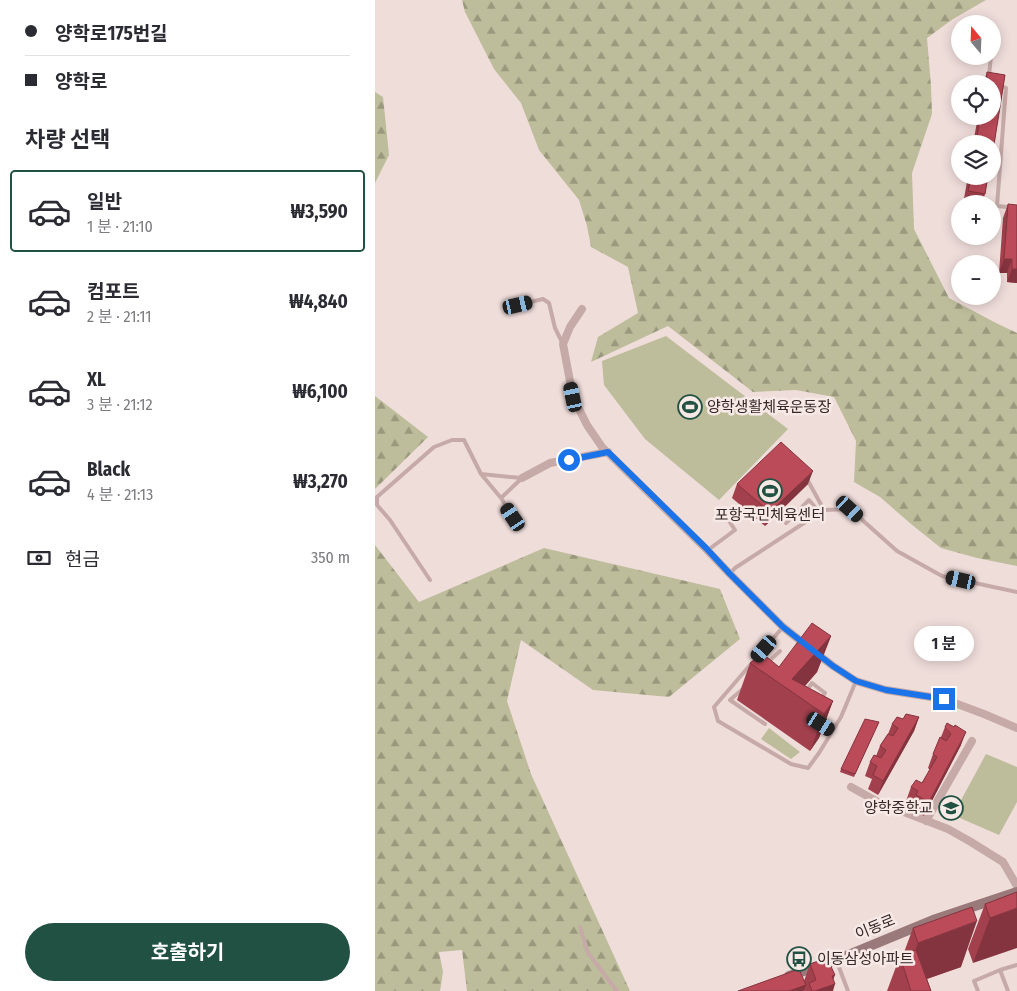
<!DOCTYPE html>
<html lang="ko">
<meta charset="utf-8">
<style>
:root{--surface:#fff;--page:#f2f2f3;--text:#2b2b33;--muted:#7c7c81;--line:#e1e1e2;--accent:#205142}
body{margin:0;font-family:"Fira Sans Condensed","Noto Sans KR",sans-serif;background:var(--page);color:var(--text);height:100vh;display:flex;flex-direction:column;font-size:19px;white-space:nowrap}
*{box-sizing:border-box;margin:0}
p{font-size:16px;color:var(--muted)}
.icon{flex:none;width:28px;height:28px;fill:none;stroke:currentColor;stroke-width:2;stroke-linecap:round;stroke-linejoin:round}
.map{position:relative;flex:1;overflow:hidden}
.side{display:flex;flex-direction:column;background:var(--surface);width:375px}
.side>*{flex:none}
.hud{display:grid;align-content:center;height:110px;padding:0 25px;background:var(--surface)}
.needle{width:32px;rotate:341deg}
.tools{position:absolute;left:576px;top:15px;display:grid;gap:10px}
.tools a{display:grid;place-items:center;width:50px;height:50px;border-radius:50%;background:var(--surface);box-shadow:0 2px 12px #0003;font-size:25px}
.end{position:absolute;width:22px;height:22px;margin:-11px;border:6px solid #1a73e8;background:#fff;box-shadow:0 0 0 2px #fff}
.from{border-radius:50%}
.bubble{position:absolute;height:35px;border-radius:18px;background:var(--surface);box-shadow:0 2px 12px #0003;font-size:16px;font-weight:700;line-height:35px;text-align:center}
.car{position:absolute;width:15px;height:30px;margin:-15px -8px;border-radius:6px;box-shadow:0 0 4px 1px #0007;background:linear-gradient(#222 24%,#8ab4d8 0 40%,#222 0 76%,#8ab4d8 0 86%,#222 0)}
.hud b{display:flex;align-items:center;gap:18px;height:48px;font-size:19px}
.hud b+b{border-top:1px solid var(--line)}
.hud i{width:12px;height:12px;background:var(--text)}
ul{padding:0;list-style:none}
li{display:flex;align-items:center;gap:15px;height:82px;margin:0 10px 8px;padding:0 15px;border:2px solid transparent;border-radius:5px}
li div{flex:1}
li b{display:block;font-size:19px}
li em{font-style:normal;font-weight:700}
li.active{border-color:var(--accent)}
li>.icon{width:45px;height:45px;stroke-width:1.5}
h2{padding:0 25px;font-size:22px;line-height:60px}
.pay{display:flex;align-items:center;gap:12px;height:55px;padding:0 25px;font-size:19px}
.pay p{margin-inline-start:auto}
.cta{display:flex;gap:10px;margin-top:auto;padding:10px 25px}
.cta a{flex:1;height:58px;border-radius:30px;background:var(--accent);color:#fff;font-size:20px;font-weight:700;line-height:58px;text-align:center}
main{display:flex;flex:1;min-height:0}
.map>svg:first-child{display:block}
.green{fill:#bdbc9b}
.forest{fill:url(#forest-firs)}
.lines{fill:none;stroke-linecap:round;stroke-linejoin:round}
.lane{stroke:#c6aaa7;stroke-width:4}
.street{stroke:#c6aaa7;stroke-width:8}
.secondary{stroke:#997979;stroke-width:10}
.wall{fill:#a2404d}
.shaded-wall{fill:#84343e}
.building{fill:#bc4b59;stroke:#84343e}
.route{stroke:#1a73e8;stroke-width:6}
.labels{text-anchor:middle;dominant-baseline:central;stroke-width:5;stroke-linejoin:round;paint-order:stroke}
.poi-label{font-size:15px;fill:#332727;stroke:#f7e9e6;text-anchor:start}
.street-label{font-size:15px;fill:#332727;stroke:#f7e9e6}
</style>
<main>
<section class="side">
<div class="hud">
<b><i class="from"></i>양학로175번길</b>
<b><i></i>양학로</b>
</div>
<h2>차량 선택</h2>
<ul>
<li class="active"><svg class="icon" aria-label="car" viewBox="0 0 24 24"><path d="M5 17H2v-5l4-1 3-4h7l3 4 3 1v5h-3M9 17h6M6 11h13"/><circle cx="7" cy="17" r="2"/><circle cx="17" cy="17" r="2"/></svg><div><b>일반</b><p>1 분 · 21:10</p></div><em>₩3,590</em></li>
<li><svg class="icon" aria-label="car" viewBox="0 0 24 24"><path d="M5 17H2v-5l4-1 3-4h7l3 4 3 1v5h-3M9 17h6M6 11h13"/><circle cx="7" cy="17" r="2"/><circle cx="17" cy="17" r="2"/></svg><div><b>컴포트</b><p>2 분 · 21:11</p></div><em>₩4,840</em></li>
<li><svg class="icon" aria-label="car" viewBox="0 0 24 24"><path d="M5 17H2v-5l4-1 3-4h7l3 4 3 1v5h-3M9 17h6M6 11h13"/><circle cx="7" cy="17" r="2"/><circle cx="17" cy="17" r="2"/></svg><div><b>XL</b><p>3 분 · 21:12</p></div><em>₩6,100</em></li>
<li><svg class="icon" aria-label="car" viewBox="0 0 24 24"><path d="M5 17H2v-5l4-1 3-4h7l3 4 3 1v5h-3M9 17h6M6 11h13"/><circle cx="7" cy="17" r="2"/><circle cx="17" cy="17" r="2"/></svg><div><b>Black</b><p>4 분 · 21:13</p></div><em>₩3,270</em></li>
</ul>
<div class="pay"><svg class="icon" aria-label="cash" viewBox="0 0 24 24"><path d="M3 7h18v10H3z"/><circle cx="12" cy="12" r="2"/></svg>현금<p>350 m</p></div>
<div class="cta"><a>호출하기</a></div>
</section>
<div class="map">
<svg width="642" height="991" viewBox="0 0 642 991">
<defs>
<pattern id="forest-firs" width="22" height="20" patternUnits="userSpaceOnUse" patternTransform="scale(1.25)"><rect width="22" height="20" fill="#bdbc9b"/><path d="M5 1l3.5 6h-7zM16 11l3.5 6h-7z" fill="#9a997e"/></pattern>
</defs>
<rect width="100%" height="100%" fill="#efddda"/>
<path class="green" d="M291,336L413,429L344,500L270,439L229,385L227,361Z
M394,728L425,752L416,759L386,739Z
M611,754L642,767V802L624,835L578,815Z"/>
<path class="forest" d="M87,0H611L578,19L552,38L556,86L557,114L537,173L539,229L574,298L621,323L642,333V566L602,558L566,548L536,524L505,497L479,482L481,441L459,397L421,390L378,392L293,326L216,362L223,337L263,313L253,267L216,247L212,226L204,200L164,150L146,103L119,69L90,12Z
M0,92L8,97L14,155L0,183Z
M0,396L53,437L0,489Z
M0,545L44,602L169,548L345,589L365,639L294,697L218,690L146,640L132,701L156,774L255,991H92L87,950L64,952L68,972L65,991H0Z"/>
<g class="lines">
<path class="lane" d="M614,76L616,56
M624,86L631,88L622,206L642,208
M143,305L168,299L174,303L180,328L188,344
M106,474L146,478
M432,479L449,510
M126,498L138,517
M411,523L434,500L445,513
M333,550L360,530L350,515
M355,574L360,568L449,510L475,509L522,551L567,576L642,592
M55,580L15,520L2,505V497L59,447L77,440H89L106,474L126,498L147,478
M380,659L408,627
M392,663L405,651
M376,664L339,707L343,721L416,764L433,768L444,753L466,717L481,681
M369,688L355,700L390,724
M432,690L437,683L450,693L446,699
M205,927L213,953L242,991
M462,962L473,991
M625,970L633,991
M603,991L599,981L625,970L642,965"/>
<path class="street" d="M207,309L195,327L188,344L198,397L212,425L227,447L331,549L355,574L408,627L432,646
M147,478L175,463L233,452
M441,653L458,666L481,681L511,690L569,699L609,714L642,728
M476,787L503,802L573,829L596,842L628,862L642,886
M551,821L597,741"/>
<path class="secondary" d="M414,976L461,960L558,920L642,892"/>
</g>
<path class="wall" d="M612,72L630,75L618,151V144H598L603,116H618V84H608Z
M593,176H613L610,194L607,204H588Z
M633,204L642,283L632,282V273H624L628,218Z
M362,484H433L390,526L357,498Z
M456,636L442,672L430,686L458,701L444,738L435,751L362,700L375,663L404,667Z
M544,717L539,731L503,795L493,789L497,779L490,776L495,762L501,756L505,746L513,734L517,724L528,719Z
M504,722L479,777L465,772L466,769Z
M570,727L586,745L549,816L536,809L538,804L531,801L536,787L547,783L555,770L553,768L558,754L566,737Z
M642,892L598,963L593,949L610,904Z
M538,928L586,967L552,979L556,991H512L525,956L528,955Z
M435,964L458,979V991H363L429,981Z"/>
<path class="shaded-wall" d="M629,259H637L632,273H624Z
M637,269H642V283L632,282Z
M438,471L433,484L390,526L395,512Z
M456,636L442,672L422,695L417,679Z
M458,701L444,738L435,751L449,714Z
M544,717L539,731L503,795L508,781Z
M591,732L586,745L549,816L554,802Z
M642,908V948L598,963L615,918Z
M602,921L586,967L534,985L531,976L543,943Z
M460,975L456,985L460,984L458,991H440L457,976Z
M431,985L428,991H414Z"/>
<path class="building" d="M612,72L630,75L618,151V144H601L605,116H618V84H611Z
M596,176H613L610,194L593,191Z
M633,204L642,205V269H637V259H629Z
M406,442L438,471L395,512L362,484Z
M437,623L456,636L417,679L458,701L449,714L375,663L387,653L404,667Z
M531,714L544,717L508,781L498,775L502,766L495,762L499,755L506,758L511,750L505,746L513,734L518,736L523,728L517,724L522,717L528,719Z
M490,719L504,722L480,774L466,769Z
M572,723L579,727L580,725L591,732L554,802L541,795L543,791L536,787L541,780L547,783L562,757L558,754L565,737L571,741L576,734L570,727Z
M642,892V908L615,918L610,904Z
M597,907L602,921L543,943L538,928Z
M541,950L556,991H536L525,956Z
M452,958L460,975L457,976L460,984L440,991H437L434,983L441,980L435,964Z
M424,969L431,985L414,991H363Z"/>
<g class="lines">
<path class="route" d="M194,460L233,452L331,548L355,574L408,627L458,666L481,681L511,690L569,699"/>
</g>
<defs>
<g id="stadium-ring" transform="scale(1.25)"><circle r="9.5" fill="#f7e9e6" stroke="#205142" stroke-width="1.5"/><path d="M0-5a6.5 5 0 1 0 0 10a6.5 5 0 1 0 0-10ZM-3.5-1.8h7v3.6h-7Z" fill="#205142"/></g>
<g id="school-ring" transform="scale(1.25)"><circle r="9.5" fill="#f7e9e6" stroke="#205142" stroke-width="1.5"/><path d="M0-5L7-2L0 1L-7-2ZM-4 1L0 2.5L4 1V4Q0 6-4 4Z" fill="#205142"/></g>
<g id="bus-ring" transform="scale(1.25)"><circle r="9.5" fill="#f7e9e6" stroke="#205142" stroke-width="1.5"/><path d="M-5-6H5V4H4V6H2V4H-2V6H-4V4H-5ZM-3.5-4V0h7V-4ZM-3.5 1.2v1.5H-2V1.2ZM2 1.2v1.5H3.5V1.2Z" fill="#205142"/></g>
</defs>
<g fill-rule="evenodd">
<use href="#stadium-ring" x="315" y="407"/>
<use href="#stadium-ring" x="395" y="491"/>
<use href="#school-ring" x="576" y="808"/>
<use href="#bus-ring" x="424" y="959"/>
</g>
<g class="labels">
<g class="poi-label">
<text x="332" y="407">양학생활체육운동장</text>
<text x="395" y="515" text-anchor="middle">포항국민체육센터</text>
<text x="558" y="808" text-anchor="end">양학중학교</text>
<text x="442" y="959">이동삼성아파트</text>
</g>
<g class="street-label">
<text transform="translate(500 927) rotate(-22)">이동로</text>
</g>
</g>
</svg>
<div class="tools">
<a><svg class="needle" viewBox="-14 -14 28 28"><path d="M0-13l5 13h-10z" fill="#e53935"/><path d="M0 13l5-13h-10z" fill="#7c7c81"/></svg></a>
<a><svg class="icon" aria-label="locate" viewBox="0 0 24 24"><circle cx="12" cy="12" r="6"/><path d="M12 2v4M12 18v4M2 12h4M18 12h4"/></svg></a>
<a><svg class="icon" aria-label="layers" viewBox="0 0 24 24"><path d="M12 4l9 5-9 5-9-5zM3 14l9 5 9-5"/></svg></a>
<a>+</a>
<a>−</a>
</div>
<i class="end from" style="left:194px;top:460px"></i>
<i class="end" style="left:569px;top:699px"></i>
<div class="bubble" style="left:539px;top:626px;width:60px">1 분</div>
<i class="car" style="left:143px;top:305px;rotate:77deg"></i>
<i class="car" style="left:198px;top:397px;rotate:348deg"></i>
<i class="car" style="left:475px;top:509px;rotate:132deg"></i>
<i class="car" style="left:138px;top:517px;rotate:326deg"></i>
<i class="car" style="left:586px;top:580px;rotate:283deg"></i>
<i class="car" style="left:389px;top:649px;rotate:221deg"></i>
<i class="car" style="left:446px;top:724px;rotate:122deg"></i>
</div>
</main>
